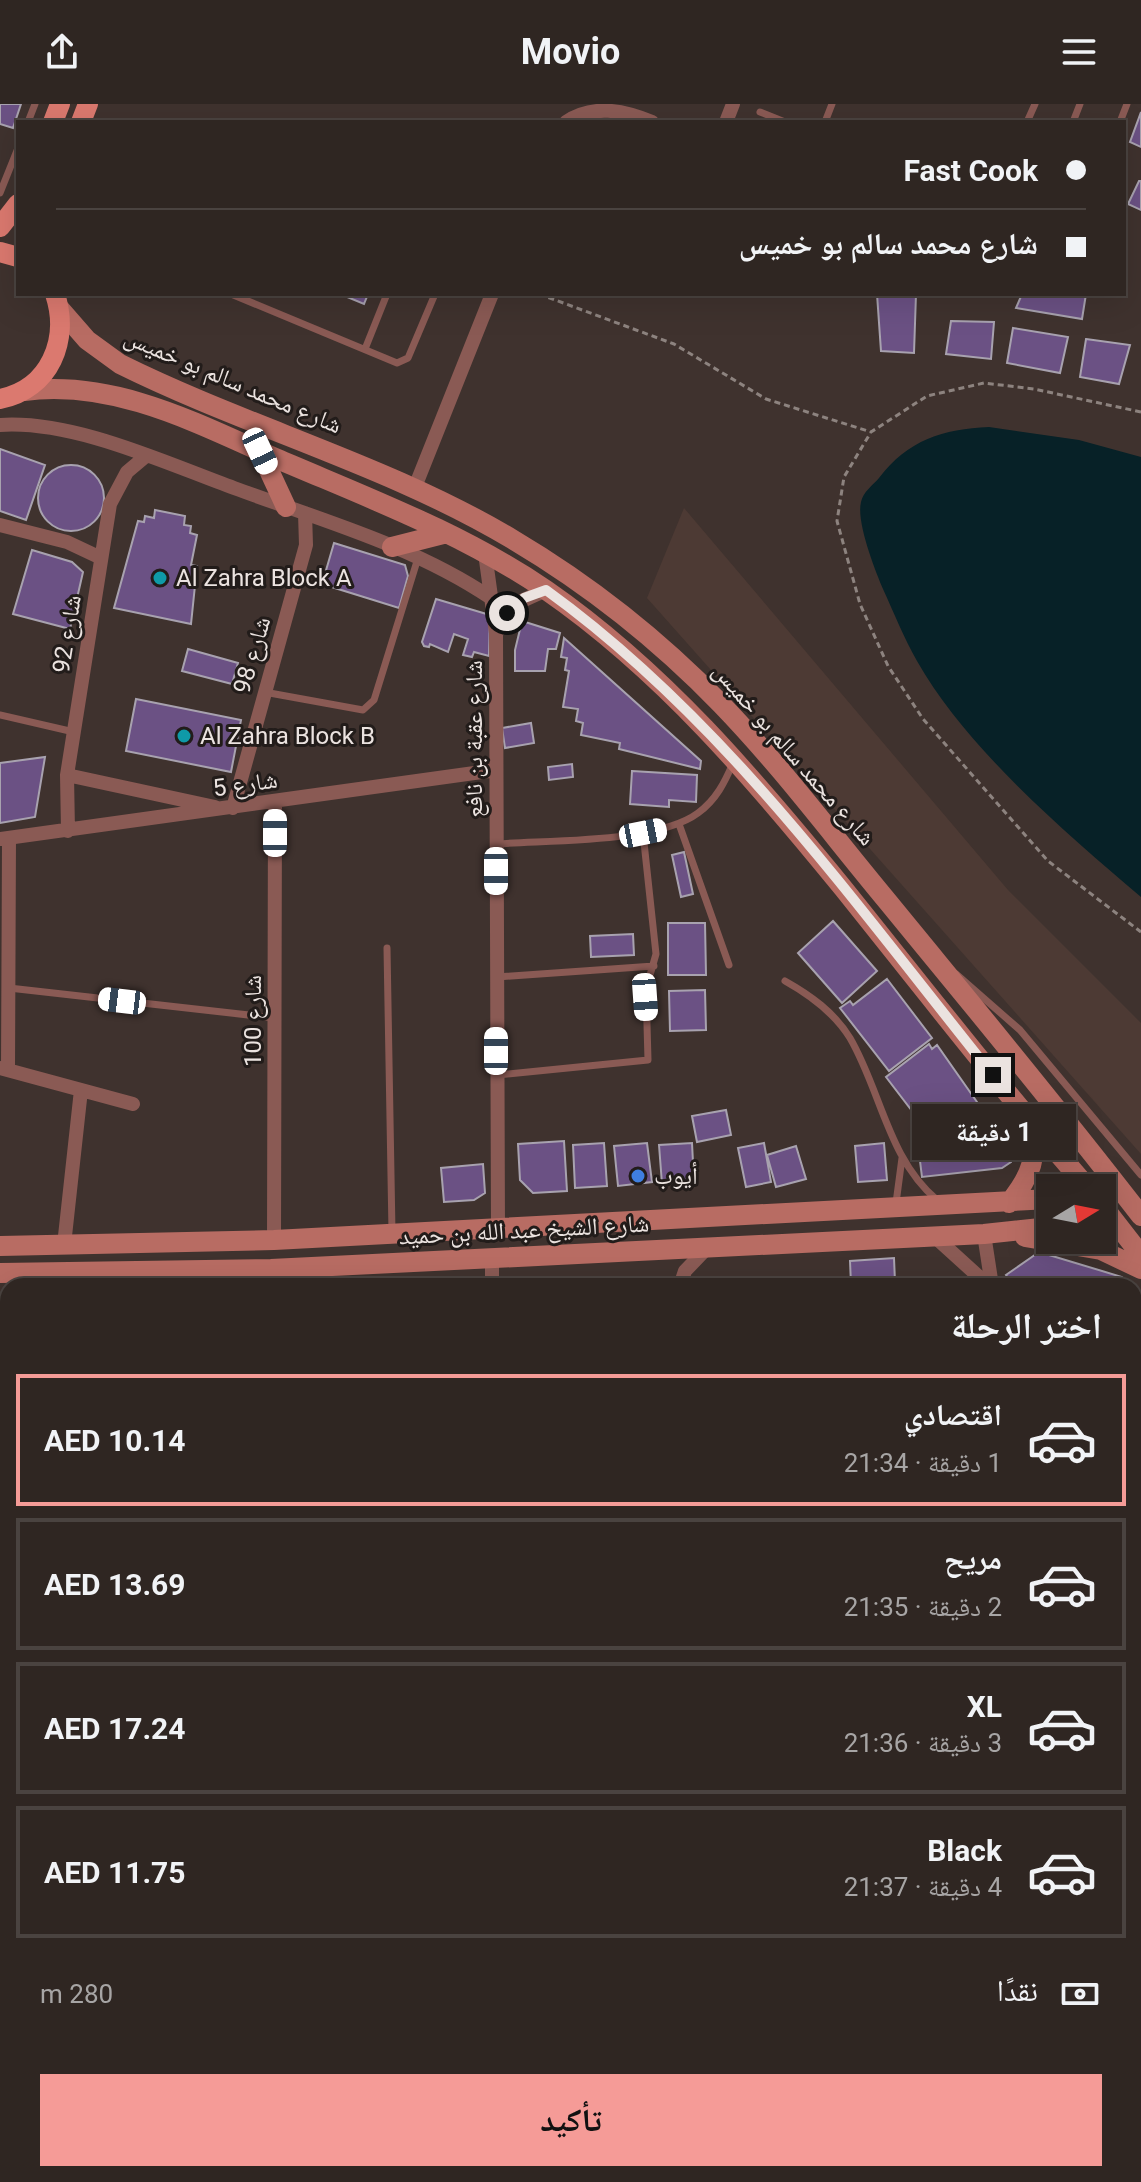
<!DOCTYPE html>
<html lang="ar">
<meta charset="utf-8">
<style>
:root{--surface:#2f2622;--page:#3b322f;--text:#f1f3f6;--muted:#a7a5a5;--line:#4a4340;--accent:#f59b97}
body{margin:0;font-family:Roboto,"Noto Naskh Arabic",sans-serif;background:var(--page);color:var(--text);direction:rtl;height:100vh;display:flex;flex-direction:column;font-size:30px;white-space:nowrap}
*{box-sizing:border-box;margin:0}
p{font-size:26px;color:var(--muted)}
.icon{flex:none;width:44px;height:44px;fill:none;stroke:currentColor;stroke-width:2;stroke-linecap:round;stroke-linejoin:round}
.map{position:relative;flex:1;overflow:hidden;direction:ltr}
.sheet{position:absolute;left:0px;top:1174px;width:1142px;height:904px;display:flex;flex-direction:column;background:var(--surface);border-radius:24px 24px 0 0;box-shadow:0 8px 32px #0002,0 0 0 2px var(--line);direction:rtl}
.sheet>*{flex:none}
.guide{position:absolute;left:16px;top:16px;width:1110px;height:176px;border-radius:0px;box-shadow:0 8px 32px #0002,0 0 0 2px var(--line);direction:rtl;display:grid;align-content:center;height:176px;padding:0 40px;background:var(--surface)}
.needle{width:52px;rotate:80deg}
.fabs{position:absolute;left:1036px;top:1070px;display:grid;gap:16px}
.fabs a{display:grid;place-items:center;width:80px;height:80px;border-radius:0px;background:var(--surface);box-shadow:0 8px 32px #0002,0 0 0 2px var(--line);font-size:40px}
.end{position:absolute;width:36px;height:36px;margin:-18px;border:10px solid #ebe3e0;background:#111;box-shadow:0 0 0 4px #111}
.from{border-radius:50%}
.bubble{position:absolute;height:56px;border-radius:0px;background:var(--surface);box-shadow:0 8px 32px #0002,0 0 0 2px var(--line);font-size:26px;font-weight:700;line-height:56px;text-align:center;direction:rtl}
.car{position:absolute;width:24px;height:48px;margin:-24px -12px;border-radius:10px;box-shadow:0 0 6px 2px #0007;background:linear-gradient(#fff 24%,#345 0 40%,#fff 0 76%,#345 0 86%,#fff 0)}
.guide b{display:flex;align-items:center;gap:28px;height:76px;font-size:30px}
.guide b+b{border-top:2px solid var(--line)}
.guide i{width:20px;height:20px;background:var(--text)}
ul{padding:0;list-style:none}
li{display:flex;align-items:center;gap:24px;height:132px;margin:0 16px 12px;padding:0 24px;border:4px solid var(--line);border-radius:0px}
li div{flex:1}
li b{display:block;font-size:30px}
li em{font-style:normal;font-weight:700}
li.selected{border-color:var(--accent)}
li>.icon{width:72px;height:72px;stroke-width:1.5}
h2{padding:0 40px;font-size:36px;line-height:96px}
.pay{display:flex;align-items:center;gap:20px;height:88px;padding:0 40px;font-size:30px}
.pay p{margin-inline-start:auto}
.primary-button{display:flex;gap:16px;margin-top:auto;padding:16px 40px}
.primary-button a{flex:1;height:92px;border-radius:0px;background:var(--accent);color:#111;font-size:32px;font-weight:700;line-height:92px;text-align:center}
header{display:flex;justify-content:space-between;align-items:center;height:104px;padding:0 40px;background:var(--surface);font-size:36px;font-weight:700}
.map>svg:first-child{display:block}
.built{fill:#4d3a34}
.water{fill:#072127}
.building{fill:#6b5184;stroke:#a8a2af;stroke-width:2}
.lines{fill:none;stroke-linecap:round;stroke-linejoin:round}
.path{stroke:#8d837f;stroke-width:3;stroke-dasharray:6 4;stroke-linecap:butt}
.lane{stroke:#8a5a54;stroke-width:7}
.street{stroke:#8a5a54;stroke-width:14}
.secondary{stroke:#b86c63;stroke-width:20}
.primary{stroke:#db796f;stroke-width:20}
.route{stroke:#ebe3e0;stroke-width:10}
.culture-dot{fill:#0f9aa8;stroke:#221c1a;stroke-width:3}
.shop-dot{fill:#3f7fe0;stroke:#221c1a;stroke-width:3}
.labels{text-anchor:middle;dominant-baseline:central;stroke-width:6;stroke-linejoin:round;paint-order:stroke}
.street-label{font-size:24px;fill:#ebe3e0;stroke:#221c1a}
.poi-label{font-size:24px;fill:#ebe3e0;stroke:#221c1a;text-anchor:start}
</style>
<header><svg class="icon" aria-label="menu" viewBox="0 0 24 24"><path d="M4 6h16M4 12h16M4 18h16"/></svg>Movio<svg class="icon" aria-label="share" viewBox="0 0 24 24"><path d="M12 15V3M7 8l5-5 5 5M5 13v7h14v-7"/></svg></header>
<div class="map">
<svg width="1141" height="2078" viewBox="0 0 1141 2078">
<rect width="100%" height="100%" fill="#3f322e"/>
<path class="built" d="M684,404L1008,786L1141,919V1050L647,494Z"/>
<path class="water" d="M989,323L1079,336L1141,353V793C1064,727 967,645 917,557C904,534 894,509 883,485C875,466 856,418 861,398C863,388 873,381 879,374C908,336 943,325 989,323Z"/>
<path class="building" d="M0,0H21L13,24L0,20Z
M1141,8V43L1130,38Z
M1139,77H1141V106L1128,100Z
M340,190H368L364,200Z
M877,190H916L914,249L881,247Z
M1022,190H1086L1082,215L1016,204Z
M951,217L994,218L991,255L946,250Z
M1013,224L1068,233L1060,269L1007,259Z
M1086,235L1130,241L1119,280L1080,273Z
M0,345L45,361L26,416L0,407Z
M38 394a33 33 0 1 1 66 0a33 33 0 1 1-66 0Z
M155,406L185,412L184,421L191,422L190,429L197,431L191,461L197,462L191,520L114,504L138,417L144,418L145,412L154,414Z
M334,439L405,461L408,472L399,504L322,480Z
M32,446L72,458L83,468L70,525L13,510Z
M436,495L490,511L489,552L474,548L472,553L463,551L468,535L454,530L448,548L430,540L429,543L424,542L422,538Z
M522,517L560,529L556,545H548L545,567H515V546Z
M564,534L701,657L700,665L619,645L620,639L581,631L583,619L576,617L578,605L563,603L569,567L565,566L567,554L561,553Z
M188,545L238,559L232,580L182,567Z
M136,595L241,616L231,668L126,647Z
M531,619L534,639L505,644L502,624Z
M45,653L35,713L0,719V659Z
M572,660L573,673L549,676L548,663Z
M632,667L697,671L696,698L669,696V703L630,700Z
M684,748L693,790L681,793L672,751Z
M833,817L877,867L842,899L798,849Z
M668,819H705L706,871H668Z
M633,830L634,851L591,853L590,832Z
M887,875L932,934L889,967L840,904L850,897L853,901Z
M705,886L706,926L670,927L669,887Z
M929,940L932,945L937,941L977,998L932,1033L886,973Z
M985,1004L1010,1040L1011,1058L1002,1064L922,1073L919,1049Z
M726,1006L731,1031L697,1038L692,1012Z
M564,1037L567,1087L533,1089L520,1076L518,1040Z
M604,1039L607,1082L575,1084L573,1041Z
M647,1039L652,1078L618,1082L614,1042Z
M692,1039L694,1078L662,1080L659,1041Z
M764,1039L771,1078L746,1083L738,1044Z
M884,1039L887,1076L858,1078L855,1042Z
M796,1042L806,1075L776,1083L767,1051Z
M483,1060L485,1089L474,1096L444,1098L441,1064Z
M1039,1148L1122,1173L1128,1182H1014L1006,1171Z
M894,1154L895,1178L851,1181L850,1157Z
M674,1173V1182H633V1176Z
M584,1176V1182H554V1177Z
M603,1177H626V1182H603Z
M0,1205H8V1274L3,1273Z
M1141,1216V1265L1134,1256V1222Z
M1,1614L8,1629V1677L0,1661Z
M1141,1776V1884L1134,1878V1777Z
M134,2070L135,2078H90L89,2071Z"/>
<g class="lines">
<path class="path" d="M539,190L674,240L766,295L871,328
M1141,308L1034,285L984,279L927,292L871,328L844,373L837,417L860,500L888,562L923,615L1048,757L1141,828
M1134,1217L1141,1211"/>
<path class="lane" d="M760,8L785,18
M28,18L35,0
M825,18L832,0
M1027,18L1035,0
M1073,18L1080,0
M1120,18L1127,0
M0,89L18,44
M231,190L397,259L408,254L435,190
M365,245L387,190
M264,588L363,606L374,596L418,454
M0,611L74,628
M679,720L729,861
M498,740C549,736 658,739 698,709C716,696 725,678 733,659
M387,844L392,1128
M956,870L1020,926L1141,1071
M497,873L654,862
M785,877C810,891 834,908 850,934C881,987 888,1055 937,1096
M9,884L275,914
M497,971L648,956L646,885L656,850L643,729
M896,1099L902,1054
M1134,1338L1141,1333"/>
<path class="street" d="M566,18C593,0 623,6 652,18
M726,18L733,0
M0,321C74,316 165,359 234,384C321,416 414,442 491,494
M415,383L492,190
M0,421L67,438L101,454
M485,449L496,529L498,1125
M497,528L515,500L546,486
M67,671L215,703
M233,704L306,441L305,409
M68,727L67,671L110,400L127,368L146,352
M0,735L496,666
M0,964L133,1000
M8,965L9,735
M984,1130L992,1182
M934,1132L989,1182
M274,1136L275,698
M64,1141L81,986
M492,1153V1182
M680,1182L685,1167L709,1142
M1134,1379L1141,1389
M0,1399L8,1395
M1134,1731H1141
M0,1843L8,1841
M0,1906L8,1904
M1134,1919L1141,1917
M0,1935L5,1965
M1134,2003L1141,2002
M1134,2033L1141,2059
M34,2070L35,2078
M567,2070L568,2078
M664,2070L666,2078
M832,2070L833,2078
M925,2070L927,2078
M1035,2070L1036,2078
M1095,2070L1097,2078
M0,2072L11,2070
M464,2078L504,2070"/>
<path class="secondary" d="M60,205L87,236L120,260C249,324 388,361 512,435C588,480 660,537 721,600C781,662 833,732 888,798C973,902 1059,1005 1141,1112
M24,287C115,275 198,320 280,356C371,395 464,430 546,486C663,567 754,675 843,784C924,885 1003,987 1088,1084
M260,347L286,403
M392,443L447,429
M1009,1099C1031,1072 1039,1052 1030,1018
M1102,1101L1141,1151
M1025,1133L1101,1146L1141,1165
M0,1142L274,1136L1050,1095
M0,1169L271,1165L984,1130L1050,1123
M0,1524L8,1538
M0,1571L8,1586
M153,2070L154,2078
M176,2070L177,2078"/>
<path class="primary" d="M53,18L60,0
M81,18L88,0
M0,123L18,100
M0,148L18,153
M0,295C50,285 70,236 55,190"/>
</g>
<g class="lines">
<path class="route" d="M507,509L524,494L546,486C726,616 855,800 993,971"/>
</g>
<g class="culture-dot">
<circle cx="160" cy="474" r="8"/>
<circle cx="184" cy="632" r="8"/>
</g>
<circle class="shop-dot" cx="638" cy="1072" r="8"/>
<g class="labels">
<g class="street-label">
<text transform="translate(233 277) rotate(23)">شارع محمد سالم بو خميس</text>
<text transform="translate(67 530) rotate(-81)">شارع 92</text>
<text transform="translate(252 551) rotate(-74)">شارع 98</text>
<text transform="translate(474 635) rotate(-90)">شارع عقبة بن نافع</text>
<text transform="translate(794 650) rotate(49)">شارع محمد سالم بو خميس</text>
<text transform="translate(245 680) rotate(-8)">شارع 5</text>
<text transform="translate(253 917) rotate(-90)">شارع 100</text>
<text transform="translate(524 1126) rotate(-3)">شارع الشيخ عبد الله بن حميد</text>
</g>
<g class="poi-label">
<text x="176" y="474">Al Zahra Block A</text>
<text x="200" y="632">Al Zahra Block B</text>
<text x="654" y="1072">أيوب</text>
</g>
</g>
</svg>
<div class="fabs">
<a><svg class="needle" viewBox="-14 -14 28 28"><path d="M0-13l5 13h-10z" fill="#e53935"/><path d="M0 13l5-13h-10z" fill="#a7a5a5"/></svg></a>
</div>
<i class="end from" style="left:507px;top:509px"></i>
<i class="end" style="left:993px;top:971px"></i>
<div class="bubble" style="left:912px;top:1000px;width:164px">1 دقيقة</div>
<i class="car" style="left:260px;top:347px;rotate:155deg"></i>
<i class="car" style="left:275px;top:729px;rotate:0deg"></i>
<i class="car" style="left:643px;top:729px;rotate:79deg"></i>
<i class="car" style="left:496px;top:767px;rotate:180deg"></i>
<i class="car" style="left:645px;top:893px;rotate:176deg"></i>
<i class="car" style="left:122px;top:897px;rotate:277deg"></i>
<i class="car" style="left:496px;top:947px;rotate:0deg"></i>
<div class="guide">
<b><i class="from"></i>Fast Cook</b>
<b><i></i>شارع محمد سالم بو خميس</b>
</div>
<section class="sheet">
<h2>اختر الرحلة</h2>
<ul>
<li class="selected"><svg class="icon" aria-label="car" viewBox="0 0 24 24"><path d="M5 17H2v-5l4-1 3-4h7l3 4 3 1v5h-3M9 17h6M6 11h13"/><circle cx="7" cy="17" r="2"/><circle cx="17" cy="17" r="2"/></svg><div><b>اقتصادي</b><p>1 دقيقة · 21:34</p></div><em>AED 10.14</em></li>
<li><svg class="icon" aria-label="car" viewBox="0 0 24 24"><path d="M5 17H2v-5l4-1 3-4h7l3 4 3 1v5h-3M9 17h6M6 11h13"/><circle cx="7" cy="17" r="2"/><circle cx="17" cy="17" r="2"/></svg><div><b>مريح</b><p>2 دقيقة · 21:35</p></div><em>AED 13.69</em></li>
<li><svg class="icon" aria-label="car" viewBox="0 0 24 24"><path d="M5 17H2v-5l4-1 3-4h7l3 4 3 1v5h-3M9 17h6M6 11h13"/><circle cx="7" cy="17" r="2"/><circle cx="17" cy="17" r="2"/></svg><div><b>XL</b><p>3 دقيقة · 21:36</p></div><em>AED 17.24</em></li>
<li><svg class="icon" aria-label="car" viewBox="0 0 24 24"><path d="M5 17H2v-5l4-1 3-4h7l3 4 3 1v5h-3M9 17h6M6 11h13"/><circle cx="7" cy="17" r="2"/><circle cx="17" cy="17" r="2"/></svg><div><b>Black</b><p>4 دقيقة · 21:37</p></div><em>AED 11.75</em></li>
</ul>
<div class="pay"><svg class="icon" aria-label="cash" viewBox="0 0 24 24"><path d="M3 7h18v10H3z"/><circle cx="12" cy="12" r="2"/></svg>نقدًا<p>280 m</p></div>
<div class="primary-button"><a>تأكيد</a></div>
</section>
</div>
